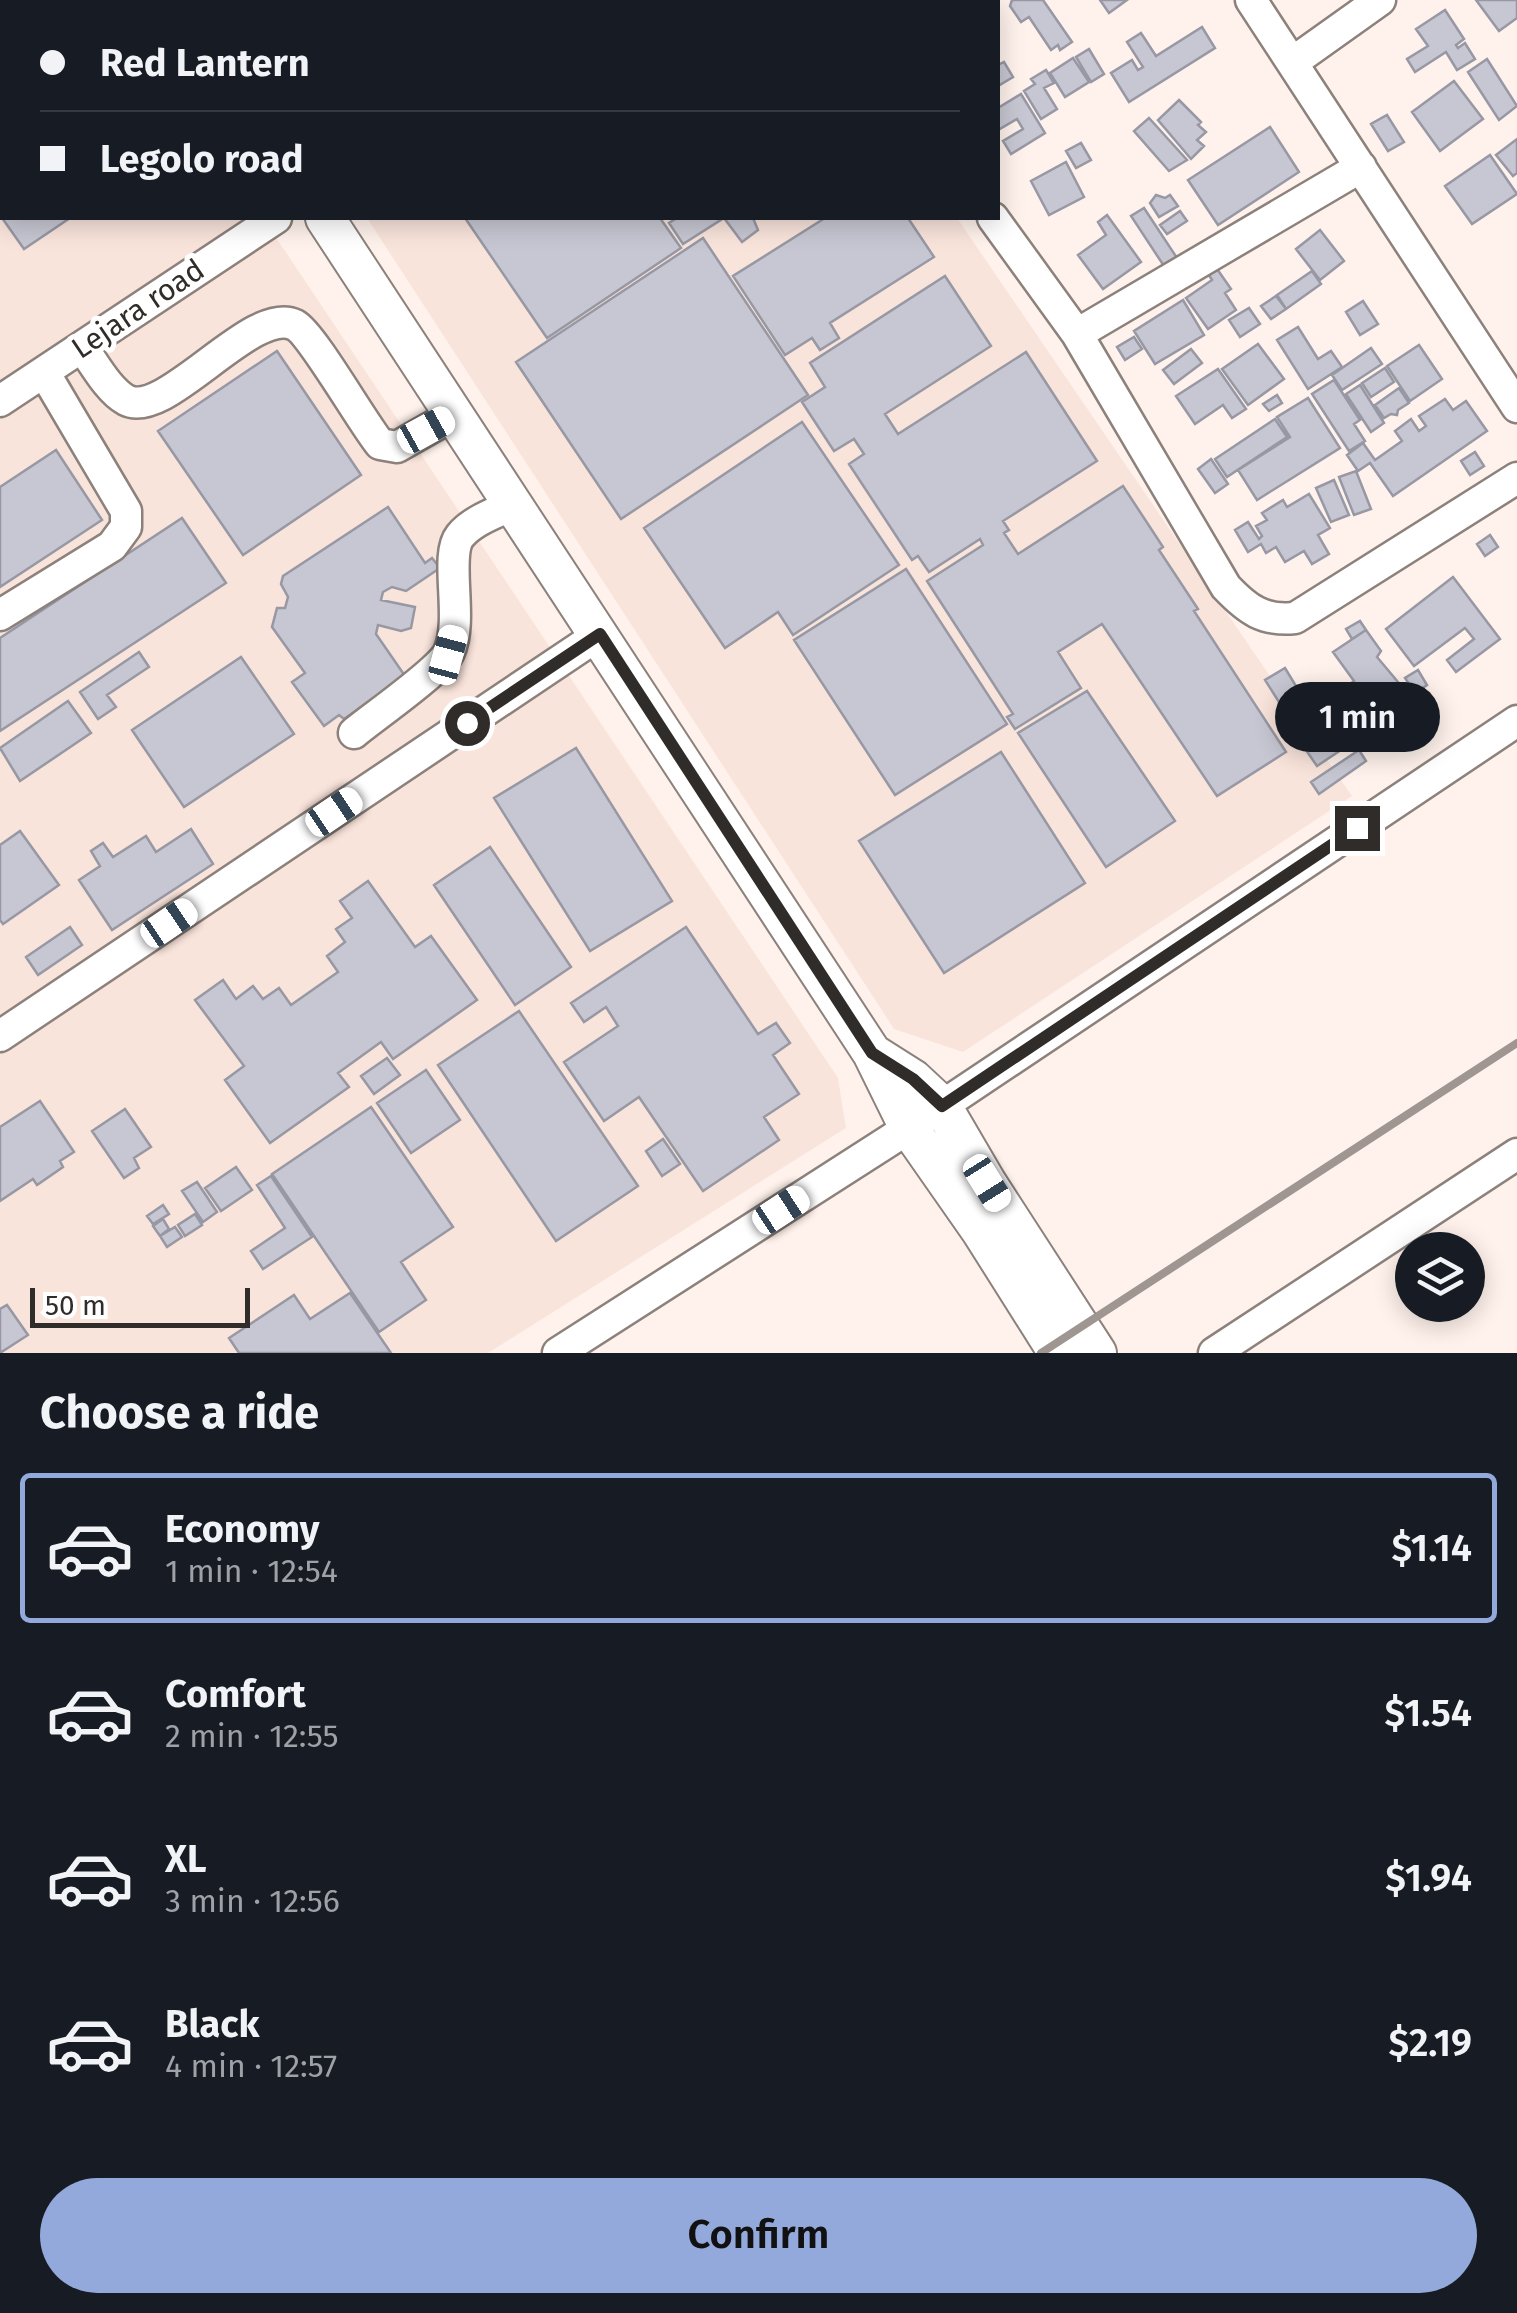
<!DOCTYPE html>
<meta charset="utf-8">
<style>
:root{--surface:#171b24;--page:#20242c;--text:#f1f3f6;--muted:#9ea1a6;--line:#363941;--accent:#93a9dc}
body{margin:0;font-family:"Fira Sans",sans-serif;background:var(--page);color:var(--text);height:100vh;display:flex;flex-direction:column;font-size:38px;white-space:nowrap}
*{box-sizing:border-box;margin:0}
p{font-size:32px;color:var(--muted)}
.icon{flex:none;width:55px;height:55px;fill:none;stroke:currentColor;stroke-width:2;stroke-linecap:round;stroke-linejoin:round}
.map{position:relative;height:1353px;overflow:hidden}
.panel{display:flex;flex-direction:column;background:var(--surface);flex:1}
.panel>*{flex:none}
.hud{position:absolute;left:0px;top:0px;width:1000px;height:220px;box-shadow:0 5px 25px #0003;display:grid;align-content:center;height:220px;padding:0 40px;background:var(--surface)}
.buttons{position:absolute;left:1395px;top:1232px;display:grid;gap:20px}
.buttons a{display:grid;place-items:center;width:90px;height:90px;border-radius:50%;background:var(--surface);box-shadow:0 5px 25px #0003;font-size:50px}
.scale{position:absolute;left:30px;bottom:25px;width:220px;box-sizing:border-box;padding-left:10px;border:5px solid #302c29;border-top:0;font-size:28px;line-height:35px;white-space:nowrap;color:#302c29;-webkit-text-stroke:8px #fff;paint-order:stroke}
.end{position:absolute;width:45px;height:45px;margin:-22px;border:12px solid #302c29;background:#fff;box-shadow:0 0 0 5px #fff}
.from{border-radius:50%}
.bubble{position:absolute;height:70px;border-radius:35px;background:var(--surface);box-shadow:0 5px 25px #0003;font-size:32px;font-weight:600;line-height:70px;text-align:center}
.car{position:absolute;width:30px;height:60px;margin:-30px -15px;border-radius:12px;box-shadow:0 0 8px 2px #0007;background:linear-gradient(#fff 24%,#345 0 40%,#fff 0 76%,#345 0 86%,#fff 0)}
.hud b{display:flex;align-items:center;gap:35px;height:95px;font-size:38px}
.hud b+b{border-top:2px solid var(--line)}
.hud i{width:25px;height:25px;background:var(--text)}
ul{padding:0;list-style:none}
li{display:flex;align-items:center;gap:30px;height:150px;margin:0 20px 15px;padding:0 20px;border:5px solid transparent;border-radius:10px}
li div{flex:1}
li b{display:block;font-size:38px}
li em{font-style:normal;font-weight:600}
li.current{border-color:var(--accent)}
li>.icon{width:90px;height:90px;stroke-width:1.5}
h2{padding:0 40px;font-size:45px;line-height:120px}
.cta{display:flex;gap:20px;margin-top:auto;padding:20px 40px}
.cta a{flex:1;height:115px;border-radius:60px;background:var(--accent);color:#111;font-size:40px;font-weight:600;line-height:115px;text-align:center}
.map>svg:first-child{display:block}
.built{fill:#f9e4db}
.building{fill:#c7c7d3;stroke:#9798a3;stroke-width:2.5}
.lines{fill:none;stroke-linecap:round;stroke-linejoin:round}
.minor-casing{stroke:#8c817b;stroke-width:35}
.major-casing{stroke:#8c817b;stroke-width:42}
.minor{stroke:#fff;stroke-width:30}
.major{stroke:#fff;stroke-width:38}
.rail{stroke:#9f9692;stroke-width:8}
.route{stroke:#302c29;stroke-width:12}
.labels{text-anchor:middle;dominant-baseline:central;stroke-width:10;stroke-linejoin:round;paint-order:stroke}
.street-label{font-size:30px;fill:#302c29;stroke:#fff}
</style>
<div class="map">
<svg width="1517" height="1353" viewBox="0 0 1517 1353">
<rect width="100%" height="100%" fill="#fff2ec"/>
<path class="built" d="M0,0L119,2H2V218H263L838,1078L846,1128L488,1353H0Z
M226,0H808L810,2H227Z
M367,218H957L1352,796L963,1052L894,1029Z"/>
<path class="building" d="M0,0H87L2,2L0,39Z
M299,0H448L444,2Z
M722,0H795L796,2H718Z
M1043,0L1072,42L1060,50L1058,45L1051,50L1029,17L1021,22L1010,6L1012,0Z
M1100,0H1127L1109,13Z
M1476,0H1517V18L1499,31Z
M1445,10L1464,39L1456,45L1458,48L1465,43L1475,59L1457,70L1446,52L1415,72L1407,59L1428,46L1416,29Z
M1202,27L1215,48L1129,102L1111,73L1132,60L1138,70L1143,67L1127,42L1141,33L1156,56Z
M1089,49L1104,74L1091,82L1076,57Z
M1073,58L1089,82L1065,97L1050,73Z
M1487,59L1517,106L1499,120L1468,72Z
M1004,62L1013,77L998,86V65Z
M1046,70L1054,83L1044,88L1057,109L1041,119L1024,91L1035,84L1031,79Z
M2,71V156L0,158V73Z
M1454,81L1483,119L1440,151L1412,112Z
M1021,94L1045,133L1011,154L1003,141L1023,129L1017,119L998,130V108Z
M1179,100L1201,122L1198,125L1206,132L1197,140L1204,146L1191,159L1158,120Z
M1387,115L1404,142L1388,151L1371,124Z
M1149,118L1187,160L1169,171L1134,131Z
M1270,127L1299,172L1218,225L1188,180Z
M1517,139V173L1513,176L1496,155Z
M1081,143L1091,160L1076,168L1066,151Z
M1490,155L1517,194L1472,224L1445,186Z
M1066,162L1084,197L1049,215L1031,181Z
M2,175V218H70L24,249L0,215Z
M1156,195L1165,198L1170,195L1178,206L1159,217L1150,203Z
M1144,208L1177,258L1164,266L1131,216Z
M1180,211L1187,221L1167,234L1160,225Z
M1107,215L1141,262L1103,289L1078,255L1106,235L1098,222Z
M465,218H660L681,248L547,338Z
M677,218H753L758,230L742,242L724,218L683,244L669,223Z
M825,218H908L934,257L830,323L839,338L820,350L812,338L785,355L733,276Z
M1320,230L1344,261L1320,280L1296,249Z
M703,238L808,395L621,519L516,362Z
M1215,266L1231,289L1225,293L1236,310L1208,329L1186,298L1212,280L1207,272Z
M1312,271L1321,284L1286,309L1277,295Z
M945,276L991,346L885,414L898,434L1026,352L1097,461L1003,521L1009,530L1004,533L1018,554L1123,486L1163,547L1159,550L1198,609L1194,611L1286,752L1217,796L1102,624L1058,652L1081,688L1015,729L1007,717L1013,714L927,581L983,545L980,539L929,572L918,556L912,560L849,464L864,454L854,439L834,451L802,402L825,387L810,363Z
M1276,296L1286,309L1271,319L1261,306Z
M1183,300L1204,335L1155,364L1134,331Z
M1363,301L1378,324L1360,335L1346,312Z
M1249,308L1260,324L1240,337L1229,320Z
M1298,327L1318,359L1331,351L1342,367L1308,389L1277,340Z
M1134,337L1142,349L1125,360L1117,347Z
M1258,344L1284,379L1248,405L1222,369Z
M1419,345L1442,379L1410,401L1387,366Z
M1371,348L1382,364L1342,390L1332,375Z
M1191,349L1202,363L1174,384L1163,370Z
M277,351L361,475L243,555L158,431Z
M1385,368L1394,382L1371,397L1362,383Z
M1218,369L1246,409L1232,418L1223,405L1195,424L1176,396Z
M1334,380L1360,420L1354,424L1365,441L1349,451L1312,394Z
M1360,385L1384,423L1371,432L1346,394Z
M1399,388L1409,403L1398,410L1397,415L1391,414L1384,418L1375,405Z
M1277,395L1282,403L1269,411L1263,404Z
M1308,398L1340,448L1257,500L1238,470L1290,437L1277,417Z
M1445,399L1453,410L1466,401L1487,431L1393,496L1370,463L1358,471L1347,455L1363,443L1375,460L1402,441L1395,431L1411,419L1419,431L1426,426L1419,416Z
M1275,419L1287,437L1227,477L1215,459Z
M802,422L899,565L793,635L778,612L725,648L644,528Z
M56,450L102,520L0,587V487Z
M1475,452L1484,466L1470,475L1461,461Z
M1211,459L1228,484L1215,493L1198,469Z
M1356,471L1371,509L1354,515L1339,477Z
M1334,480L1349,515L1331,522L1316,488Z
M1309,494L1330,528L1318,535L1329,554L1312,564L1304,551L1285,562L1276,547L1266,553L1261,544L1248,552L1235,530L1248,522L1259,539L1262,536L1256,526L1267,520L1262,513L1283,500L1287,507Z
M388,507L425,563L432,558L440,568L406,591L392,587L383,592L381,600L415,607L411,628L401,631L378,625L376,634L405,676L344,719L339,715L324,726L292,682L305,673L272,627L277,608H285L288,597L281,584L283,576Z
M182,518L226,583L0,731V638Z
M1490,535L1498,547L1485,556L1477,544Z
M906,569L1007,724L895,795L794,640Z
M1453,577L1500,639L1456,672L1447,660L1474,639L1465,628L1414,666L1386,629Z
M1360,621L1366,630L1352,639L1346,629Z
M1366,630L1381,651L1377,657L1408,694L1362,726L1338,693L1354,681L1333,652Z
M139,652L149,667L107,695L116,707L98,719L80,692Z
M241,657L294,734L184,807L132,730Z
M1285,668L1299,691L1279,702L1265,680Z
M1418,670L1427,685L1415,693L1405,678Z
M1320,684L1335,706L1324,713L1347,746L1317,766L1279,711Z
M1087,691L1175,821L1106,867L1018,733Z
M68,701L91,733L20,781L0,748Z
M576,748L672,901L590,951L494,798Z
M1359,750L1366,761L1319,794L1311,782Z
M1001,752L1085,883L944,973L859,841Z
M191,829L213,864L112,930L79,880L100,866L91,851L103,843L113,857L146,836L156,852Z
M20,831L59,885L3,924L0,920V845Z
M490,847L571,967L515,1005L434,885Z
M368,881L415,947L431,936L477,1000L393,1059L381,1042L338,1073L349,1087L270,1143L225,1080L244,1066L195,1000L223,980L236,999L253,986L263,999L279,988L291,1005L338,972L327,956L345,942L336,929L352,918L340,901Z
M70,927L82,945L38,975L26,957Z
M686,927L758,1034L776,1023L790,1043L773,1055L799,1094L764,1117L779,1140L703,1191L639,1097L604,1121L564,1062L618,1026L606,1007L584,1022L571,1003Z
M519,1011L638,1186L556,1241L438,1065Z
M387,1058L400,1075L374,1094L361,1076Z
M426,1070L460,1120L411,1153L377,1103Z
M40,1101L74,1152L60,1161L63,1167L37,1185L33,1179L0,1201V1127Z
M371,1107L453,1227L401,1262L426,1300L379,1332L272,1174Z
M125,1109L151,1147L134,1158L139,1168L124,1178L92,1131Z
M663,1139L680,1164L662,1176L646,1151Z
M236,1167L252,1190L221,1211L205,1188Z
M271,1176L312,1237L263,1269L251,1251L285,1228L257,1185Z
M197,1182L217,1212L203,1222L182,1191Z
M163,1205L169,1214L153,1224L147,1216Z
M195,1214L202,1225L185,1236L178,1225Z
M163,1219L169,1229L160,1236L153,1226Z
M175,1227L182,1237L167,1247L160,1236Z
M350,1293L391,1353H239L229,1338L294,1295L310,1319Z
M7,1305L28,1335L0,1353V1309Z"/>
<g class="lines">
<g class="minor-casing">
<path id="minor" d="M518,0L519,2
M836,0L837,2
M1251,0L1517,407
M601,2L605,0
M1293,62L1380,0
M993,218L1077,334L1226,587C1248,610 1263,621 1295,618L1517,478
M1077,334L1361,167
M82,347C94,363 108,390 126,400C166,421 252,304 295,325C312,334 362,422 380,444L397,447L455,414
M0,401L276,218
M0,615L112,546L126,527V511L44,372
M354,733C373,717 440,671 449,652C464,619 444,556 460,536C473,520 496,513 514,504
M0,1036L600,634
M558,1353L909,1128L1517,721
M1214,1353L1517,1154"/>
</g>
<g class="major-casing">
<path id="major" d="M172,0L174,2
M325,218L872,1053L909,1128L981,1231L1058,1353
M872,1053L913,1079L942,1106L987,1183L1097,1353"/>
</g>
<use href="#minor" class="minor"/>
<use href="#major" class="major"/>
<path class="rail" d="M1041,1353L1517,1043"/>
</g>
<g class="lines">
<path class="route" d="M467,723L600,634L872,1053L913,1079L942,1106L1357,828"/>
</g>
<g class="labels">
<g class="street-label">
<text transform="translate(138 309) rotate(-34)">Lejara road</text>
</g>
</g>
</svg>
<div class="buttons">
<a><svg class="icon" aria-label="layers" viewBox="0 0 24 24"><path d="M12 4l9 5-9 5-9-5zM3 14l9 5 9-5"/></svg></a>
</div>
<div class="scale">50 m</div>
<i class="end from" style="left:467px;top:723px"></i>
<i class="end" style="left:1357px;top:828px"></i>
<div class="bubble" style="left:1275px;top:682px;width:165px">1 min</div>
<i class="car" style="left:426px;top:430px;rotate:61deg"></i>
<i class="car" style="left:448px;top:655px;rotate:15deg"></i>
<i class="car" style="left:334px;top:812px;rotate:56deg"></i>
<i class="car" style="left:169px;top:923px;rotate:56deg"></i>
<i class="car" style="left:987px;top:1183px;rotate:148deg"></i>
<i class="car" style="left:781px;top:1210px;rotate:57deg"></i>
<div class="hud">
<b><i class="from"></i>Red Lantern</b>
<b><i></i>Legolo road</b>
</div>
</div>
<section class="panel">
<h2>Choose a ride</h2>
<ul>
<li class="current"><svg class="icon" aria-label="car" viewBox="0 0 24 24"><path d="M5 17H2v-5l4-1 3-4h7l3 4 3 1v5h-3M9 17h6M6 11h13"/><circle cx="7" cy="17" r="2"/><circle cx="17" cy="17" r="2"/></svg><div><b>Economy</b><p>1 min · 12:54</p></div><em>$1.14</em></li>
<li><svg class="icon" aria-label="car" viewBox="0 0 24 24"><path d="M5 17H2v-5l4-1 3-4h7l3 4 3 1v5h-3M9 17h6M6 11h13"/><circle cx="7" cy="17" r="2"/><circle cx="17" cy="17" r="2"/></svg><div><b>Comfort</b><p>2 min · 12:55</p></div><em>$1.54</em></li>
<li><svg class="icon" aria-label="car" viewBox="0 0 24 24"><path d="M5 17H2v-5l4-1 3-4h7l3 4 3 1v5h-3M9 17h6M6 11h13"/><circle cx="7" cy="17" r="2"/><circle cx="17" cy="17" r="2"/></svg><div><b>XL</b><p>3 min · 12:56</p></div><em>$1.94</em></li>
<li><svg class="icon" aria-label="car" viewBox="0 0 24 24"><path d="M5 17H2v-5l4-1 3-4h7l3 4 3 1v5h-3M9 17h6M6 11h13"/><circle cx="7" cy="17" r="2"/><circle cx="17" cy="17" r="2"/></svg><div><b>Black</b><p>4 min · 12:57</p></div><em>$2.19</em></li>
</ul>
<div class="cta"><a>Confirm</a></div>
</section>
